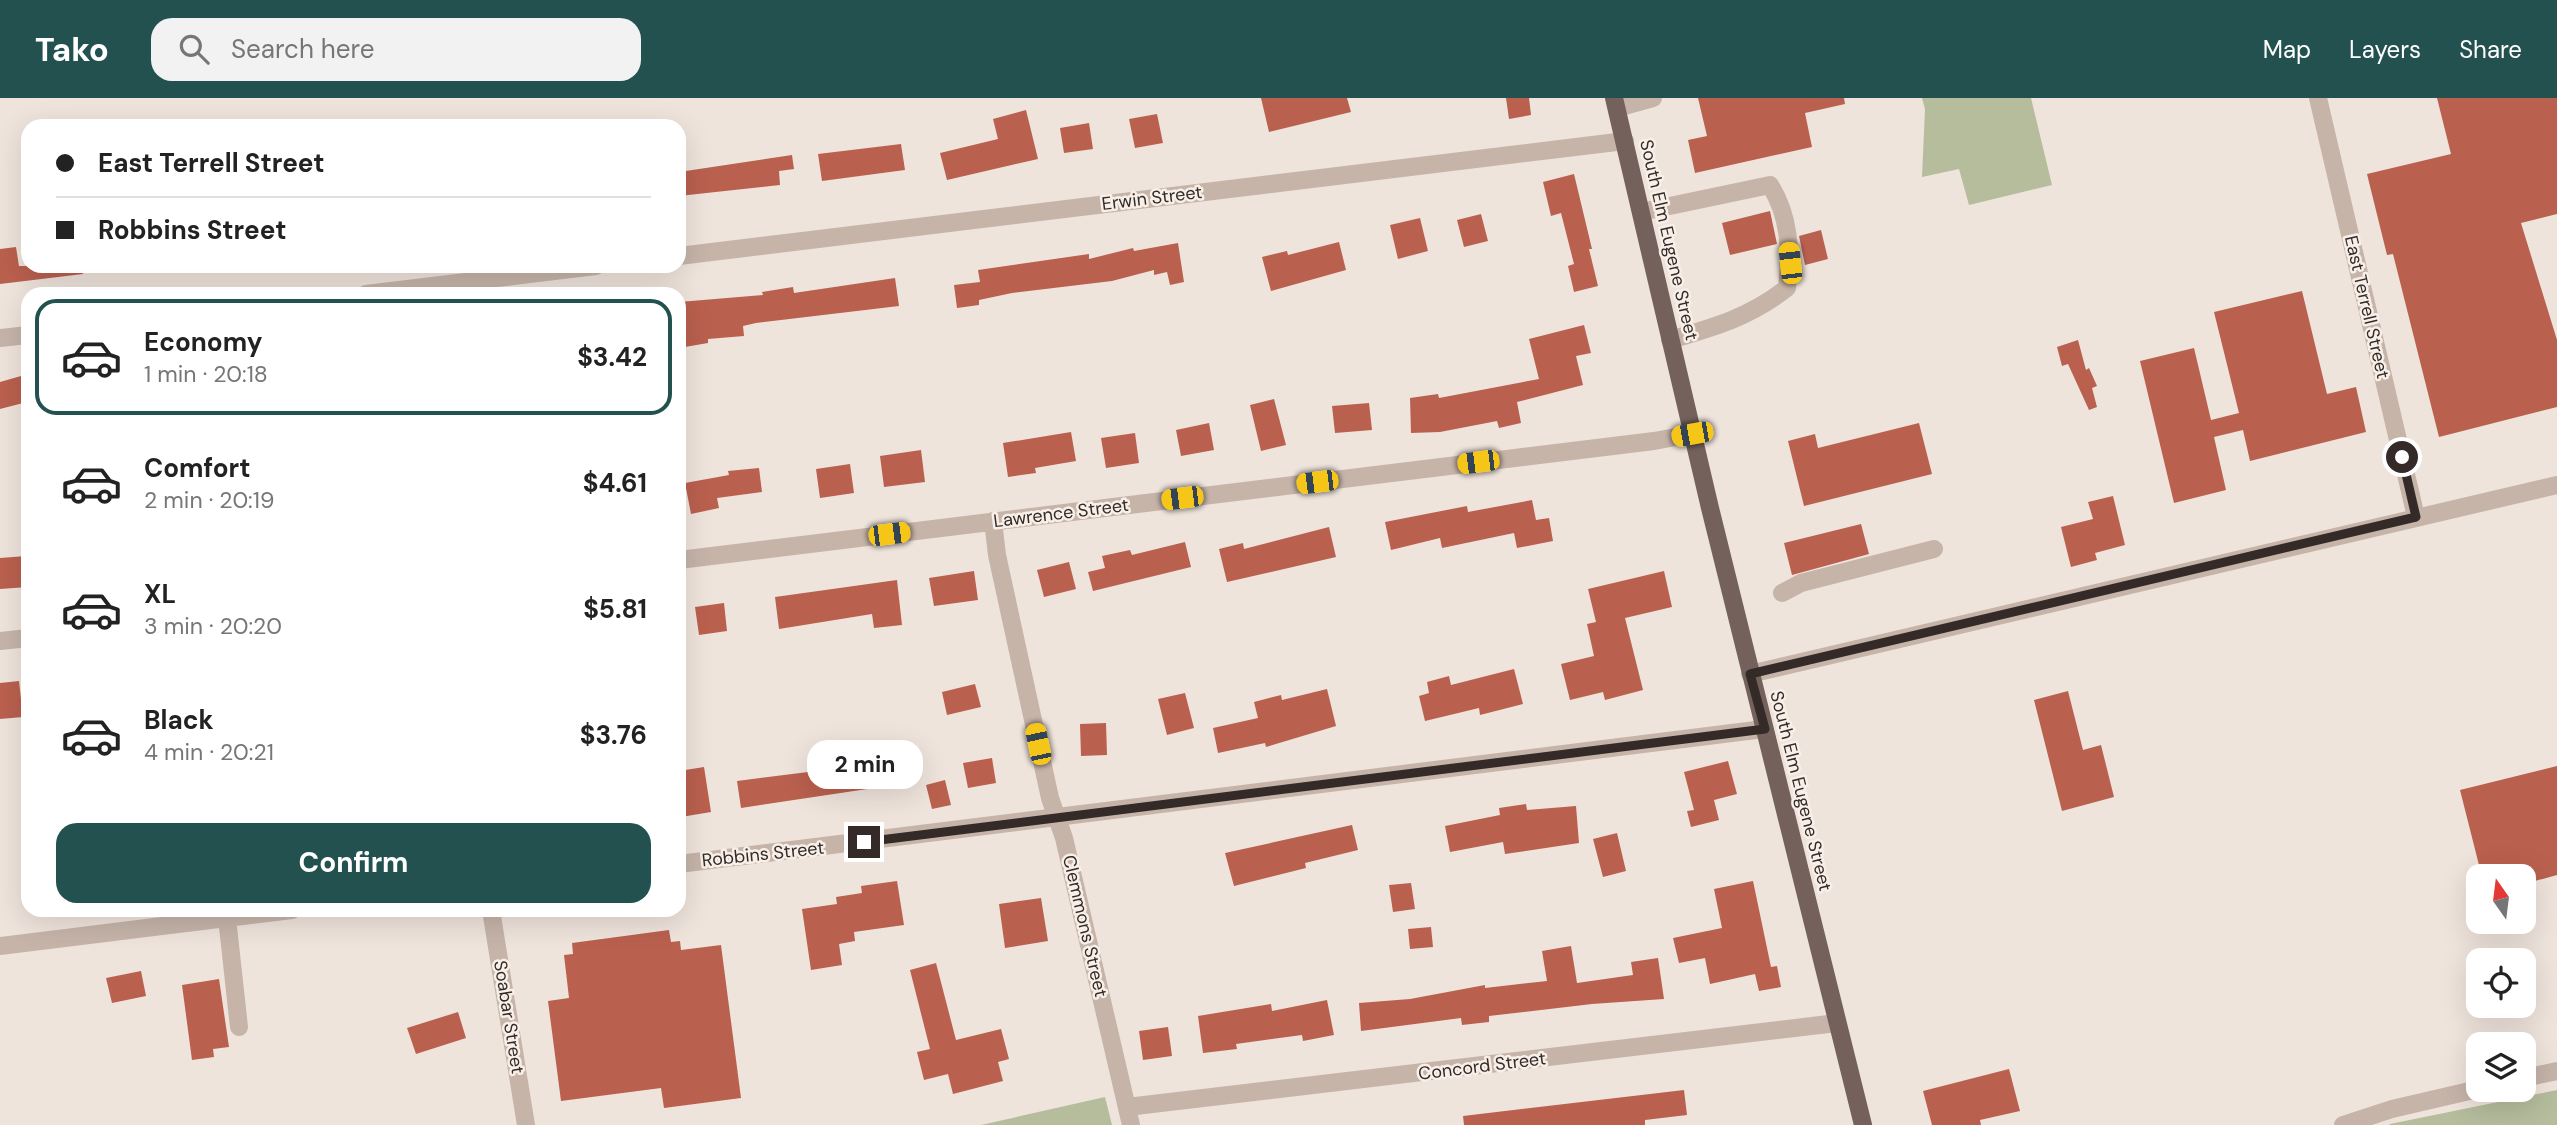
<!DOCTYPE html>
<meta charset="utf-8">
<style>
:root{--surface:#fff;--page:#f2f2f2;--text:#222;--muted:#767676;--line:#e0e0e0;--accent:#225150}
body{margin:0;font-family:"DM Sans",sans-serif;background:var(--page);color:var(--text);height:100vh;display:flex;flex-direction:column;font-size:26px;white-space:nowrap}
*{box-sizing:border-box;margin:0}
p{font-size:23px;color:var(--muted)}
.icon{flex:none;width:38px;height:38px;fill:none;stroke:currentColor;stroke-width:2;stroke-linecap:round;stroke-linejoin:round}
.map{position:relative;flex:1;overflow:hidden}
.details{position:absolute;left:21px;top:189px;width:665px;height:630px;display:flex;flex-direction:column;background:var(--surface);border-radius:21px;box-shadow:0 7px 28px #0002}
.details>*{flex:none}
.guide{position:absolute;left:21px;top:21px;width:665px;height:154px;border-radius:21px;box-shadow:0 7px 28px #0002;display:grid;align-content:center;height:154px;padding:0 35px;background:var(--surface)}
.needle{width:46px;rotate:346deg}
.controls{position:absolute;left:2466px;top:766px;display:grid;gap:14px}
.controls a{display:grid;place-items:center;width:70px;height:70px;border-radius:14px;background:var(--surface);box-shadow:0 7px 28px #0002;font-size:35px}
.end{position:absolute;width:32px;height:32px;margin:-16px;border:9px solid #342b28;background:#fff;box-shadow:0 0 0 4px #fff}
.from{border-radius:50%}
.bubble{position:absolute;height:49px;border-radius:21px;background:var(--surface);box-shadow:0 7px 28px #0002;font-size:23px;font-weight:700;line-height:49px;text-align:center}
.car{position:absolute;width:21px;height:42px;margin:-21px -10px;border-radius:9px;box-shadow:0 0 5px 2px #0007;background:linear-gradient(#f5c518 24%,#345 0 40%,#f5c518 0 76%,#345 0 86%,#f5c518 0)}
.guide b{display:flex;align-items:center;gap:24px;height:66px;font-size:26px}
.guide b+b{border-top:2px solid var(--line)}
.guide i{width:18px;height:18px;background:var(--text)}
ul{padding:12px 0 0;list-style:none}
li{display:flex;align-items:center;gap:21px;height:116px;margin:0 14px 10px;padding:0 21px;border:4px solid transparent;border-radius:21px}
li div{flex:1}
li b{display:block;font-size:26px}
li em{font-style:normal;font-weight:700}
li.on{border-color:var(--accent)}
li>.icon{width:63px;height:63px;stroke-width:1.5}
.cta{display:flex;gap:14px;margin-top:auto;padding:14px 35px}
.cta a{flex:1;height:80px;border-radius:21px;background:var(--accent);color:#fff;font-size:28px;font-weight:700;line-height:80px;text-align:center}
header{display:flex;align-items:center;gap:42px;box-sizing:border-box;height:98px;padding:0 35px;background:var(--accent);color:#fff}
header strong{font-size:33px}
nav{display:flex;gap:38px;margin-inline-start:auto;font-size:24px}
.search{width:490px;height:63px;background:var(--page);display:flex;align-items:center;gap:18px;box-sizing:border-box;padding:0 24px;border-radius:21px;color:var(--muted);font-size:26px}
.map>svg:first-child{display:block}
.green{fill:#b5bd9d}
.building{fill:#ba604f}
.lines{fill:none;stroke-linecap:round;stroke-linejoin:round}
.minor{stroke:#c6b4a9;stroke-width:18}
.major{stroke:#74615b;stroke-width:18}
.route{stroke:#342b28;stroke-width:9}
.labels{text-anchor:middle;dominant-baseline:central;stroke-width:5;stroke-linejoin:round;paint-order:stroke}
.street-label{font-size:18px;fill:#342b28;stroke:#f7efe8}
</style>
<header>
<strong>Tako</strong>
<div class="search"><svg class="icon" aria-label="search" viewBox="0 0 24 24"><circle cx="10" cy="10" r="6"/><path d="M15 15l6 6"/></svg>Search here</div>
<nav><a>Map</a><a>Layers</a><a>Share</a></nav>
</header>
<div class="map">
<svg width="2557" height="1027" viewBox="0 0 2557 1027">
<rect width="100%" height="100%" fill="#efe4dc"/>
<path class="green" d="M1922,0H2031L2052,87L1969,107L1959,71L1922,79L1925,11Z
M2557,992V1027H2389L2390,1026Z
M1105,999L1112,1027H981Z"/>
<path class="building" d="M1261,0H1347L1351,14L1269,34Z
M1506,0H1529L1531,17L1509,21Z
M1698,0H1844L1845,6L1805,15L1812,49L1695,75L1688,42L1707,38Z
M2437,0H2557V116L2521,125L2557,242V309L2439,339L2393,156L2387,157L2367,76L2451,56Z
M1026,12L1038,61L947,82L940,55L998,41L993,21Z
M1157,16L1163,45L1135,50L1129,21Z
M1089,25L1093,51L1064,55L1060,30Z
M901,46L905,72L822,83L818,56Z
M792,57L794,71L779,73L780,87L679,98V74Z
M1574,76L1592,151H1589L1598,188L1574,194L1568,168L1574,166L1561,115L1551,118L1543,84Z
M1770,113L1777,146L1730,157L1722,125Z
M1481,116L1488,143L1464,149L1457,122Z
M1420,120L1428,153L1398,161L1390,127Z
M1821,132L1828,161L1805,167L1799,138Z
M1339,144L1346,172L1271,193L1262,159L1287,153L1288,157Z
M1178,145L1184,184L1170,187L1167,174L1154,177V172L1112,183L1012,195L979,202V207L957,210L954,187L980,184L978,172L1089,156V161L1133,150L1134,153Z
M16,149L19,168H82L83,176L0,186V151Z
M895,180L899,208L756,225L743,228L744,238L708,241V245L679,250V204L763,197L762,194L793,189L794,195Z
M2302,193L2327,296L2356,289L2366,334L2250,363L2243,332L2214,339L2226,392L2174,405L2140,263L2194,250L2211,322L2239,315L2214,214Z
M1584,227L1591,255L1576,258L1583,287L1517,304L1521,325L1499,330L1497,323L1440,334L1411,335L1410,300L1438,296L1439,300L1539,281L1529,241Z
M2078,242L2086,272L2089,270L2097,288L2092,290L2097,309L2089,312L2068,266L2062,268L2057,249Z
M21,278L27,304L0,311V284Z
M1274,301L1286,347L1261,353L1250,307Z
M1369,305L1372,332L1335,335L1332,308Z
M1209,325L1214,352L1181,358L1176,332Z
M1919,325L1932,376L1804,408L1788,343L1815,336L1818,350Z
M1071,334L1076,363L1035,370L1036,375L1008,379L1003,345Z
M1135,335L1139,365L1106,370L1101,340Z
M921,352L925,384L884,389L880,358Z
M850,366L854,395L820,400L816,371Z
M759,370L762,394L717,400L719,410L691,416L685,385L729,377L728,373Z
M2113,398L2125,447L2095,455L2097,462L2071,469L2061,429L2093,421L2088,404Z
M1532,402L1536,422L1549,420L1553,443L1517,450L1514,435L1442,450L1440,440L1391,452L1385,424L1467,408L1468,414Z
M1861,426L1869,456L1792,477L1784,445Z
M1329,429L1336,459L1227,484L1219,451L1243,445L1244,451Z
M1185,444L1191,469L1093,493L1088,474L1105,470L1102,458L1130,452L1132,457Z
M26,458L28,489L0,491V460Z
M1069,464L1076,491L1044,499L1037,472Z
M974,473L978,502L934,508L929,480Z
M1664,473L1672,509L1625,520L1643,592L1605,602L1603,594L1570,602L1561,566L1594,558L1587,526L1596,524L1588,491Z
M897,482L902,527L874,530L872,516L779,531L775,499Z
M724,505L727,533L699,537L695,509Z
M1514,571L1523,606L1480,617L1479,610L1425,623L1419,598L1429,595L1427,584L1449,578L1451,587Z
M19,583L23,619L0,621V585Z
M975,586L981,609L947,617L942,594Z
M1327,591L1336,628L1266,649L1265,645L1218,655L1213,630L1258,620L1254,604L1281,597L1282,602Z
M2068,593L2083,652L2101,647L2114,699L2062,713L2034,602Z
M1185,595L1194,630L1167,637L1158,601Z
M1106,625L1107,657L1081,658L1080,626Z
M992,660L996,685L968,690L963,665Z
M1728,663L1737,696L1714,702L1719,722L1691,729L1687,713L1694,712L1684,674Z
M869,666L874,690L741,710L737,683L816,673L817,677Z
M2557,668V777L2524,786V779H2482L2460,692Z
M704,669L711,714L681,719L679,673Z
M945,682L951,707L932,711L926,687Z
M1526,706L1527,712L1576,708L1579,745L1505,756L1503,744L1450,754L1445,728L1500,717L1499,710Z
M1352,727L1358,752L1305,765L1306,770L1234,788L1225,755Z
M1617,735L1626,773L1603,779L1593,741Z
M897,783L904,827L854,834L855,843L839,846L842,867L811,872L802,811L837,806L836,799L862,795L861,788Z
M1753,783L1771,869L1777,868L1781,889L1759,893L1755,876L1710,886L1705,860L1679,865L1673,840L1722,830L1714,791Z
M1411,785L1415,811L1393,814L1389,787Z
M1041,800L1048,843L1005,850L999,806Z
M1431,829L1433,849L1410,851L1408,831Z
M669,832L671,844L680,843L681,852L721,847L741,1000L664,1010L661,990L561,1003L548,903L569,900L564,857L573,856L572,845Z
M1571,848L1577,885L1633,877L1631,864L1658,860L1664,901L1592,906L1489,918V924L1462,927L1461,920L1361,933L1359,905L1410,901L1485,887V890L1547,883L1542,853Z
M936,865L956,942L1001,931L1009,961L998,964L1003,983L953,996L948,976L924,982L917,954L930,951L910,872Z
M141,873L146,898L112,905L106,880Z
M219,881L229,949L213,951L214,959L192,962L182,887Z
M1327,902L1334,937L1303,943L1302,937L1236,946L1237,951L1203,955L1198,918L1271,906L1272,913Z
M458,914L466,940L416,956L407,930Z
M1168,929L1172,958L1143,962L1139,933Z
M2009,971L2020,1013L1980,1022L1981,1027H1932L1923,993Z
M1684,992L1687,1017L1645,1022V1027H1464L1463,1018Z"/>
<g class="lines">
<path class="minor" d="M2318,0L2416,419
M1617,10L1653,0
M1641,114L1770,87C1790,119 1791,153 1787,190C1750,219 1715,229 1670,242
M679,158L1625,43
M366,196L596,168
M0,240L28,237
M993,423L997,457L1050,700L1064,740L1131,1027
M679,462L1654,343L1692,336
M1782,495L1801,485L1934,451
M0,543L28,540
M1750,576L2557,387
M679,766L1764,631
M491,812L526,1027
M227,820L239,929
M0,848L292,812
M2524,980L2557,973
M1127,1009L1837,925
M2343,1027L2392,1011L2478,991"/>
<path class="major" d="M1614,0L1710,410L1863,1027"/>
</g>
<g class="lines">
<path class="route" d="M864,744L1765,631L1750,576L2416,419L2402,359"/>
</g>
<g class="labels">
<g class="street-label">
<text transform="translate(1152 100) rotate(-7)">Erwin Street</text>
<text transform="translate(1669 142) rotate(77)">South Elm Eugene Street</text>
<text transform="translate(2367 209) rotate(77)">East Terrell Street</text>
<text transform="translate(1061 415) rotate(-7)">Lawrence Street</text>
<text transform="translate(1801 693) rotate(76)">South Elm Eugene Street</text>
<text transform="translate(763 756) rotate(-6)">Robbins Street</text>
<text transform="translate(1085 828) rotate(77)">Clemmons Street</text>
<text transform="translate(509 919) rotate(81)">Soabar Street</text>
<text transform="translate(1482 968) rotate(-7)">Concord Street</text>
</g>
</g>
</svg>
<div class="controls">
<a><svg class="needle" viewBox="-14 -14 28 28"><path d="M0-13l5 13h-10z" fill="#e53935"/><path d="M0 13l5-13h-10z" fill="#767676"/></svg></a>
<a><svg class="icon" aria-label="locate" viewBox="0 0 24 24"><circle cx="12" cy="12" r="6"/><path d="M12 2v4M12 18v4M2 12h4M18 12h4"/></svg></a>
<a><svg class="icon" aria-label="layers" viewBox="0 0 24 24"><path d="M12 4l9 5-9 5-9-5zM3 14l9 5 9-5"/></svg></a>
</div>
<i class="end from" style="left:2402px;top:359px"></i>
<i class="end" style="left:864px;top:744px"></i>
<div class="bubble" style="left:807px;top:642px;width:116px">2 min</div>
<i class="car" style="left:1790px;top:165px;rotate:354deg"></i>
<i class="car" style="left:1692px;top:336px;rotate:260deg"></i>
<i class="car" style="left:1478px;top:364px;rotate:263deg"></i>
<i class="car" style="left:1317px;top:384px;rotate:263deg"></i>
<i class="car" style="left:1182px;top:400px;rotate:263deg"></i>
<i class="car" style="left:889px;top:436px;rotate:83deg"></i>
<i class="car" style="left:1038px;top:646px;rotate:348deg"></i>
<div class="guide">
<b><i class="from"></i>East Terrell Street</b>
<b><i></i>Robbins Street</b>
</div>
<section class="details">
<ul>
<li class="on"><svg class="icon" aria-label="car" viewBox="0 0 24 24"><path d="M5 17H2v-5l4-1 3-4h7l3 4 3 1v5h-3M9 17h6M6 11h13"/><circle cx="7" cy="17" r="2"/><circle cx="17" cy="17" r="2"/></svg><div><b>Economy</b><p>1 min · 20:18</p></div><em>$3.42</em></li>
<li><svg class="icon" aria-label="car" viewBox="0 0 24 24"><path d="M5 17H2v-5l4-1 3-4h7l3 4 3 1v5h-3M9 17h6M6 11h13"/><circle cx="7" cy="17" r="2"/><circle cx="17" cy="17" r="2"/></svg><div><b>Comfort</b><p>2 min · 20:19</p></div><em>$4.61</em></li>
<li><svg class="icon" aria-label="car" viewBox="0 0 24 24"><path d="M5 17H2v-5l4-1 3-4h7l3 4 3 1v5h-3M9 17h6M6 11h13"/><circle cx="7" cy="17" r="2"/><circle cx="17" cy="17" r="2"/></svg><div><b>XL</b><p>3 min · 20:20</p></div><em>$5.81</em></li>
<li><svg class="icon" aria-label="car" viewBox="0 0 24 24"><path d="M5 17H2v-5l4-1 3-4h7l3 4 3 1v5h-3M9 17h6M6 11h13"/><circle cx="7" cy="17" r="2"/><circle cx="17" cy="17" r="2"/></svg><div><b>Black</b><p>4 min · 20:21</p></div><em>$3.76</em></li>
</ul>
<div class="cta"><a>Confirm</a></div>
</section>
</div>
